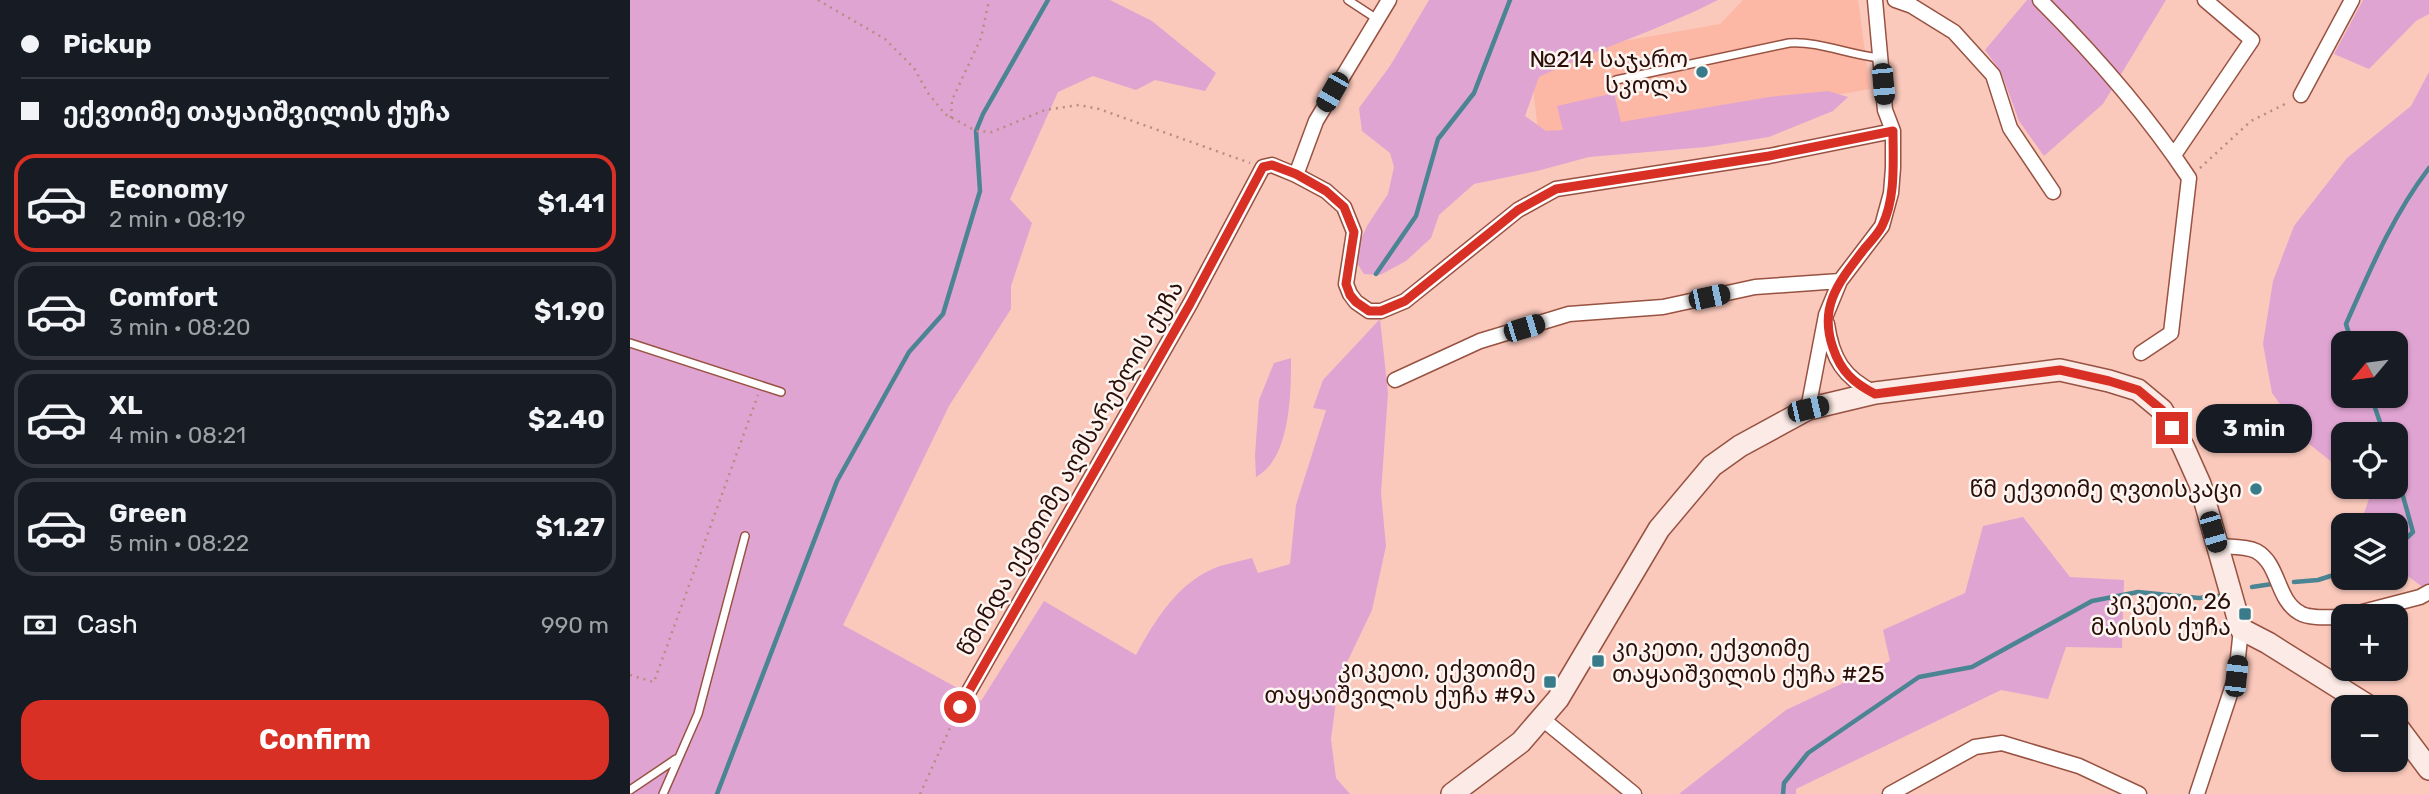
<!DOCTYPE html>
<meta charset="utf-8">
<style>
:root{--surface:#171b24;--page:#20242c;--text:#f1f3f6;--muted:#9ea1a6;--line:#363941;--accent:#d93025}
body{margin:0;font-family:Rubik,"Noto Sans Georgian",sans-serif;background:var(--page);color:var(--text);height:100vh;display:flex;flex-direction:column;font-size:26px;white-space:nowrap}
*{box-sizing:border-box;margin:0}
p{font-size:23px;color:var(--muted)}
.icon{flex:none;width:38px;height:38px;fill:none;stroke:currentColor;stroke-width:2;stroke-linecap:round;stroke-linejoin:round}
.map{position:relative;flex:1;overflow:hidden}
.side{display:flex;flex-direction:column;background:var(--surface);width:630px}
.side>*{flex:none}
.guide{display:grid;align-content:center;height:154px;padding:0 21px;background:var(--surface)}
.needle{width:46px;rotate:241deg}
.fabs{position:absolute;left:1701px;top:331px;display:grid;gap:14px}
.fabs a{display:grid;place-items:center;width:77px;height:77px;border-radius:14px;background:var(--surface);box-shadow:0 2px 5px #0004;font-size:35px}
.end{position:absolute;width:32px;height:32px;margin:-16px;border:9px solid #d93025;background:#fff;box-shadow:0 0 0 4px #fff}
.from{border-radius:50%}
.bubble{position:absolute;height:49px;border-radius:21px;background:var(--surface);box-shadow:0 2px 5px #0004;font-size:23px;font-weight:700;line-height:49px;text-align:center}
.car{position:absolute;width:21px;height:42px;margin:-21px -10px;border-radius:9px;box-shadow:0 0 5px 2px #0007;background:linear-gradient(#222 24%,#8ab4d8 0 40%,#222 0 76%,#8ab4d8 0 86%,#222 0)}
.guide b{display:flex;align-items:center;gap:24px;height:66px;font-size:26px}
.guide b+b{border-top:2px solid var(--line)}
.guide i{width:18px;height:18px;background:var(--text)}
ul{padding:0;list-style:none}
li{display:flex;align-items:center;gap:21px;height:98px;margin:0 14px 10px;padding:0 7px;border:4px solid var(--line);border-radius:21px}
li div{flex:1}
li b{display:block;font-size:26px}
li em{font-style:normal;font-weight:700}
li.current{border-color:var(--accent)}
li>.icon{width:63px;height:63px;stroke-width:1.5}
.pay{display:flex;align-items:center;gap:18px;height:77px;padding:0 21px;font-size:26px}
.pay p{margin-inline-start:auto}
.cta{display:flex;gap:14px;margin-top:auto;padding:14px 21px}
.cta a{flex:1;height:80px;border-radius:21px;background:var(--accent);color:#fff;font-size:28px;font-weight:700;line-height:80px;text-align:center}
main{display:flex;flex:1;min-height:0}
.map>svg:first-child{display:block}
.built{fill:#fdb7a5}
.green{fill:#e0a4d2;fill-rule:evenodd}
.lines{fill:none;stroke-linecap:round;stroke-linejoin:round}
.stream{stroke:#4b8492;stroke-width:4.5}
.lane-casing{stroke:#985241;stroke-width:10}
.street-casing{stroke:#985241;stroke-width:17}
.secondary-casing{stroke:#985241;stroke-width:24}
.path{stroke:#b78d82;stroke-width:2.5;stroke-dasharray:2 5;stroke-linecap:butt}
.lane{stroke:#fff;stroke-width:7}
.street{stroke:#fff;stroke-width:14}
.secondary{stroke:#fbeae5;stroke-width:21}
.route{stroke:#d93025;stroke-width:9}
.poi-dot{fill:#387c8b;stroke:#fdf5f2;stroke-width:2.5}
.labels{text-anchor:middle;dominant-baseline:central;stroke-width:5;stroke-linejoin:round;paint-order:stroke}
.poi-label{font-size:23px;fill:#2a0e07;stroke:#fdf5f2;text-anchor:end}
.street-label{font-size:23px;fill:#2a0e07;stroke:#fdf5f2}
</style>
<main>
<section class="side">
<div class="guide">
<b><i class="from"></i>Pickup</b>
<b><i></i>ექვთიმე თაყაიშვილის ქუჩა</b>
</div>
<ul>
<li class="current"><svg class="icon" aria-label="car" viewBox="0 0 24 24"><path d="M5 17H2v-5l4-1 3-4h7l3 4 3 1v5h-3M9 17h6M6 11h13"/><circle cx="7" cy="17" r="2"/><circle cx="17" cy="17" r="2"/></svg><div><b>Economy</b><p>2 min · 08:19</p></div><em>$1.41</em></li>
<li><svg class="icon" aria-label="car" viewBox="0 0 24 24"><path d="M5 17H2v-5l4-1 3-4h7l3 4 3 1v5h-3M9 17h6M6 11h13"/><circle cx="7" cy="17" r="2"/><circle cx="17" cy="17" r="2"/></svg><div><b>Comfort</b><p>3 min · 08:20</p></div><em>$1.90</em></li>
<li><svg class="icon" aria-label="car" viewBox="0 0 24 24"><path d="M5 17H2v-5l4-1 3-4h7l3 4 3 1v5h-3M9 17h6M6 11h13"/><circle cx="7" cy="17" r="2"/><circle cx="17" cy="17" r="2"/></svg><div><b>XL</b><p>4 min · 08:21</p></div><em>$2.40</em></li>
<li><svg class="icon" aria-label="car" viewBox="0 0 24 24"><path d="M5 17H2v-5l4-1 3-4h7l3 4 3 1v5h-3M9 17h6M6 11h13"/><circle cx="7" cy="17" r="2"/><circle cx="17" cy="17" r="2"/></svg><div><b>Green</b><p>5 min · 08:22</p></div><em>$1.27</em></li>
</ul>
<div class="pay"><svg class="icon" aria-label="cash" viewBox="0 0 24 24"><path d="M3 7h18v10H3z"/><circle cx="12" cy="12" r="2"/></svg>Cash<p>990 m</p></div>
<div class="cta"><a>Confirm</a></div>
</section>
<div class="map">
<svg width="1799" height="794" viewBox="0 0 1799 794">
<rect width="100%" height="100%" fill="#fac9bc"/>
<path class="built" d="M1113,0H1228L1240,89L932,143L908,130L902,79L931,52L1090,24Z"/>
<path class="green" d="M0,0H480L522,21L586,73L575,91L525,80L506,90L463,76L428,92L380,199L402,223L381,286V309L319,406L213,625L351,701L414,601L506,655C525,620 549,580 590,566C600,563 611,561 622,558L628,573L660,564L666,505L696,410L683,408L693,380L750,319L758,393L751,493L756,546L742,610L709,679L701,739L706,778L720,794H0Z
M799,0H1088C1030,30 968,48 909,77L895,116L916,131L933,130L927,106L984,93L991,122L1139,97L1198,91L1218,97L1203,111L1139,137L1076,147L959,157L907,171L844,184L809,215L801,238L776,261L750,275L734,274L723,257L737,226L758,194L764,167L760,153L732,131L729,108L760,66Z
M1397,0H1536L1473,104L1414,156L1389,121L1371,72L1355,50Z
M1733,0H1799V14L1786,21L1739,69L1704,54Z
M1799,72V592L1766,567V525H1730L1741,493L1733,487L1766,486V434H1713V471L1678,443L1642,393L1633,344L1643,281L1664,226L1717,158L1781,106ZM1713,343H1766V396H1713Z
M661,358C661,393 661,458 626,477L625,455L629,400L644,363Z
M1393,517L1440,577L1494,580L1492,648L1436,647L1418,699L1371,690L1166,789V794H1049L1156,710L1260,661L1253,630L1335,593L1353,526Z"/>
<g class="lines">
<path class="stream" d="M746,274L786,216L808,139L844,93L880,0
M1722,343L1716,324C1740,270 1763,215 1799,168
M1741,396L1754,434
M1766,471L1783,532L1766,548
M1664,582L1688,580L1713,572
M1622,587L1642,584
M87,794L207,481L279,352L313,314L350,191L346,131L353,114L418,0
M1153,794L1154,783L1178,753L1289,677L1342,667L1462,601L1508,592L1569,598L1588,596"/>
<g class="lane-casing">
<path id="lane" d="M718,0L747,19
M986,80L1159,43C1190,41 1218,55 1250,58
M0,343L151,392
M0,790L46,759
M33,794L68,714L115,536"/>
</g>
<g class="street-casing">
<path id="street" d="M1265,0L1282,6L1324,32L1363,75L1380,128L1423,192
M1410,0C1465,55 1516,113 1559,178L1541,333L1511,353
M1671,95L1722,0
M1544,155L1622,40L1575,0
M666,175L686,121L759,0
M1197,324C1202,359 1214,378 1245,393
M765,380L850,341L939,314L1033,307L1125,287L1210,281
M1178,409L1196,315L1210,281L1252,226L1261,193L1263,168V131L1255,110L1245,0
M1588,546C1599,547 1616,546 1626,551C1650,564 1646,600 1670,613C1679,619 1702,617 1713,617
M1717,616L1790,597L1799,592
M330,707L560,304L633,167L642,165L666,175L696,191L714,207L724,232L716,284L720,294L726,302L739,311H751L775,301L888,210L926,189L1139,156L1263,131
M910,717L1004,794
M1260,794L1345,747L1372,743L1449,766L1509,794
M1567,794L1606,676L1611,629"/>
</g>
<g class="secondary-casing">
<path id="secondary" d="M1766,725L1799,769
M822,794L891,742L928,699L1029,529L1082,466L1110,446L1178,409L1245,393L1430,370L1479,381L1508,390L1532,410L1553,446L1570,484L1611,629L1638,643L1740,707"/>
</g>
<path class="path" d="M188,0L255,39L284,68L298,93L315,114L346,131L362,132L415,110L449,105L469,109L620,163
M321,118L322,100L351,38L359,0
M1570,168L1621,121L1659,102
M0,675L24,682L128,395
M290,794L325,717"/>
<use href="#lane" class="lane"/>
<use href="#street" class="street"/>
<use href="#secondary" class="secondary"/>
</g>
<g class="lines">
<path class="route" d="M330,707L560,304L633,167L642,165L666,174L696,191L714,207L724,232L716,284L720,295L726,302L739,311H751L775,301L888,210L926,189L1139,156L1263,131C1263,161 1266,198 1252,226C1248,234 1241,241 1235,248C1210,281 1188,305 1203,348C1211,372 1224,383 1245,394L1430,370L1479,381L1508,390L1532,410L1542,428"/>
</g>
<g class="poi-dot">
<circle cx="1072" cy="72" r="7"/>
<circle cx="1626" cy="489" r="7"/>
<rect x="1608" y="607" width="14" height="14" rx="3.5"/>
<rect x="961" y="654" width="14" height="14" rx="3.5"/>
<rect x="913" y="675" width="14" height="14" rx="3.5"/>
</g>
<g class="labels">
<g class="poi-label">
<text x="1058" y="59">№214 საჯარო<tspan x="1058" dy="26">სკოლა</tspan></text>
<text x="1612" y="489">წმ ექვთიმე ღვთისკაცი</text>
<text x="1601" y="601">კიკეთი, 26<tspan x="1601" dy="26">მაისის ქუჩა</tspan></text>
<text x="982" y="648" text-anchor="start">კიკეთი, ექვთიმე<tspan x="982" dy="26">თაყაიშვილის ქუჩა #25</tspan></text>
<text x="906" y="669">კიკეთი, ექვთიმე<tspan x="906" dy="26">თაყაიშვილის ქუჩა #9ა</tspan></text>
</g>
<g class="street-label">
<text transform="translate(440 468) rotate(-60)">წმინდა ექვთიმე აღმსარებლის ქუჩა</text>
</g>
</g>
</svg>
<div class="fabs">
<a><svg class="needle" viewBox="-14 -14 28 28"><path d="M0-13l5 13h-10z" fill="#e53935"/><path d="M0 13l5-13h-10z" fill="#9ea1a6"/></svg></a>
<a><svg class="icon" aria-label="locate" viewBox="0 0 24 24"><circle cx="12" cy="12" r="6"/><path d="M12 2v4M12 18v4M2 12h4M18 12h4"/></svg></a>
<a><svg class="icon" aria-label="layers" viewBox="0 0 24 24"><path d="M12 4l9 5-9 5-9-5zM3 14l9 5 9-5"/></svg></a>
<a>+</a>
<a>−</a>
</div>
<i class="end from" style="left:330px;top:707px"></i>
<i class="end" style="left:1542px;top:428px"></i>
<div class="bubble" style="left:1566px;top:404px;width:116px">3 min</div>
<i class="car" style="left:1253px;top:84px;rotate:175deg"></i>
<i class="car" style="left:702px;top:92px;rotate:210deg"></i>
<i class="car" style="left:1079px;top:297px;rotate:78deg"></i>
<i class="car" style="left:894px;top:328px;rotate:73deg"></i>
<i class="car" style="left:1178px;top:409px;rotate:77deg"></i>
<i class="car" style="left:1583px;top:532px;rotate:164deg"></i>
<i class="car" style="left:1606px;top:676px;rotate:6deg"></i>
</div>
</main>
